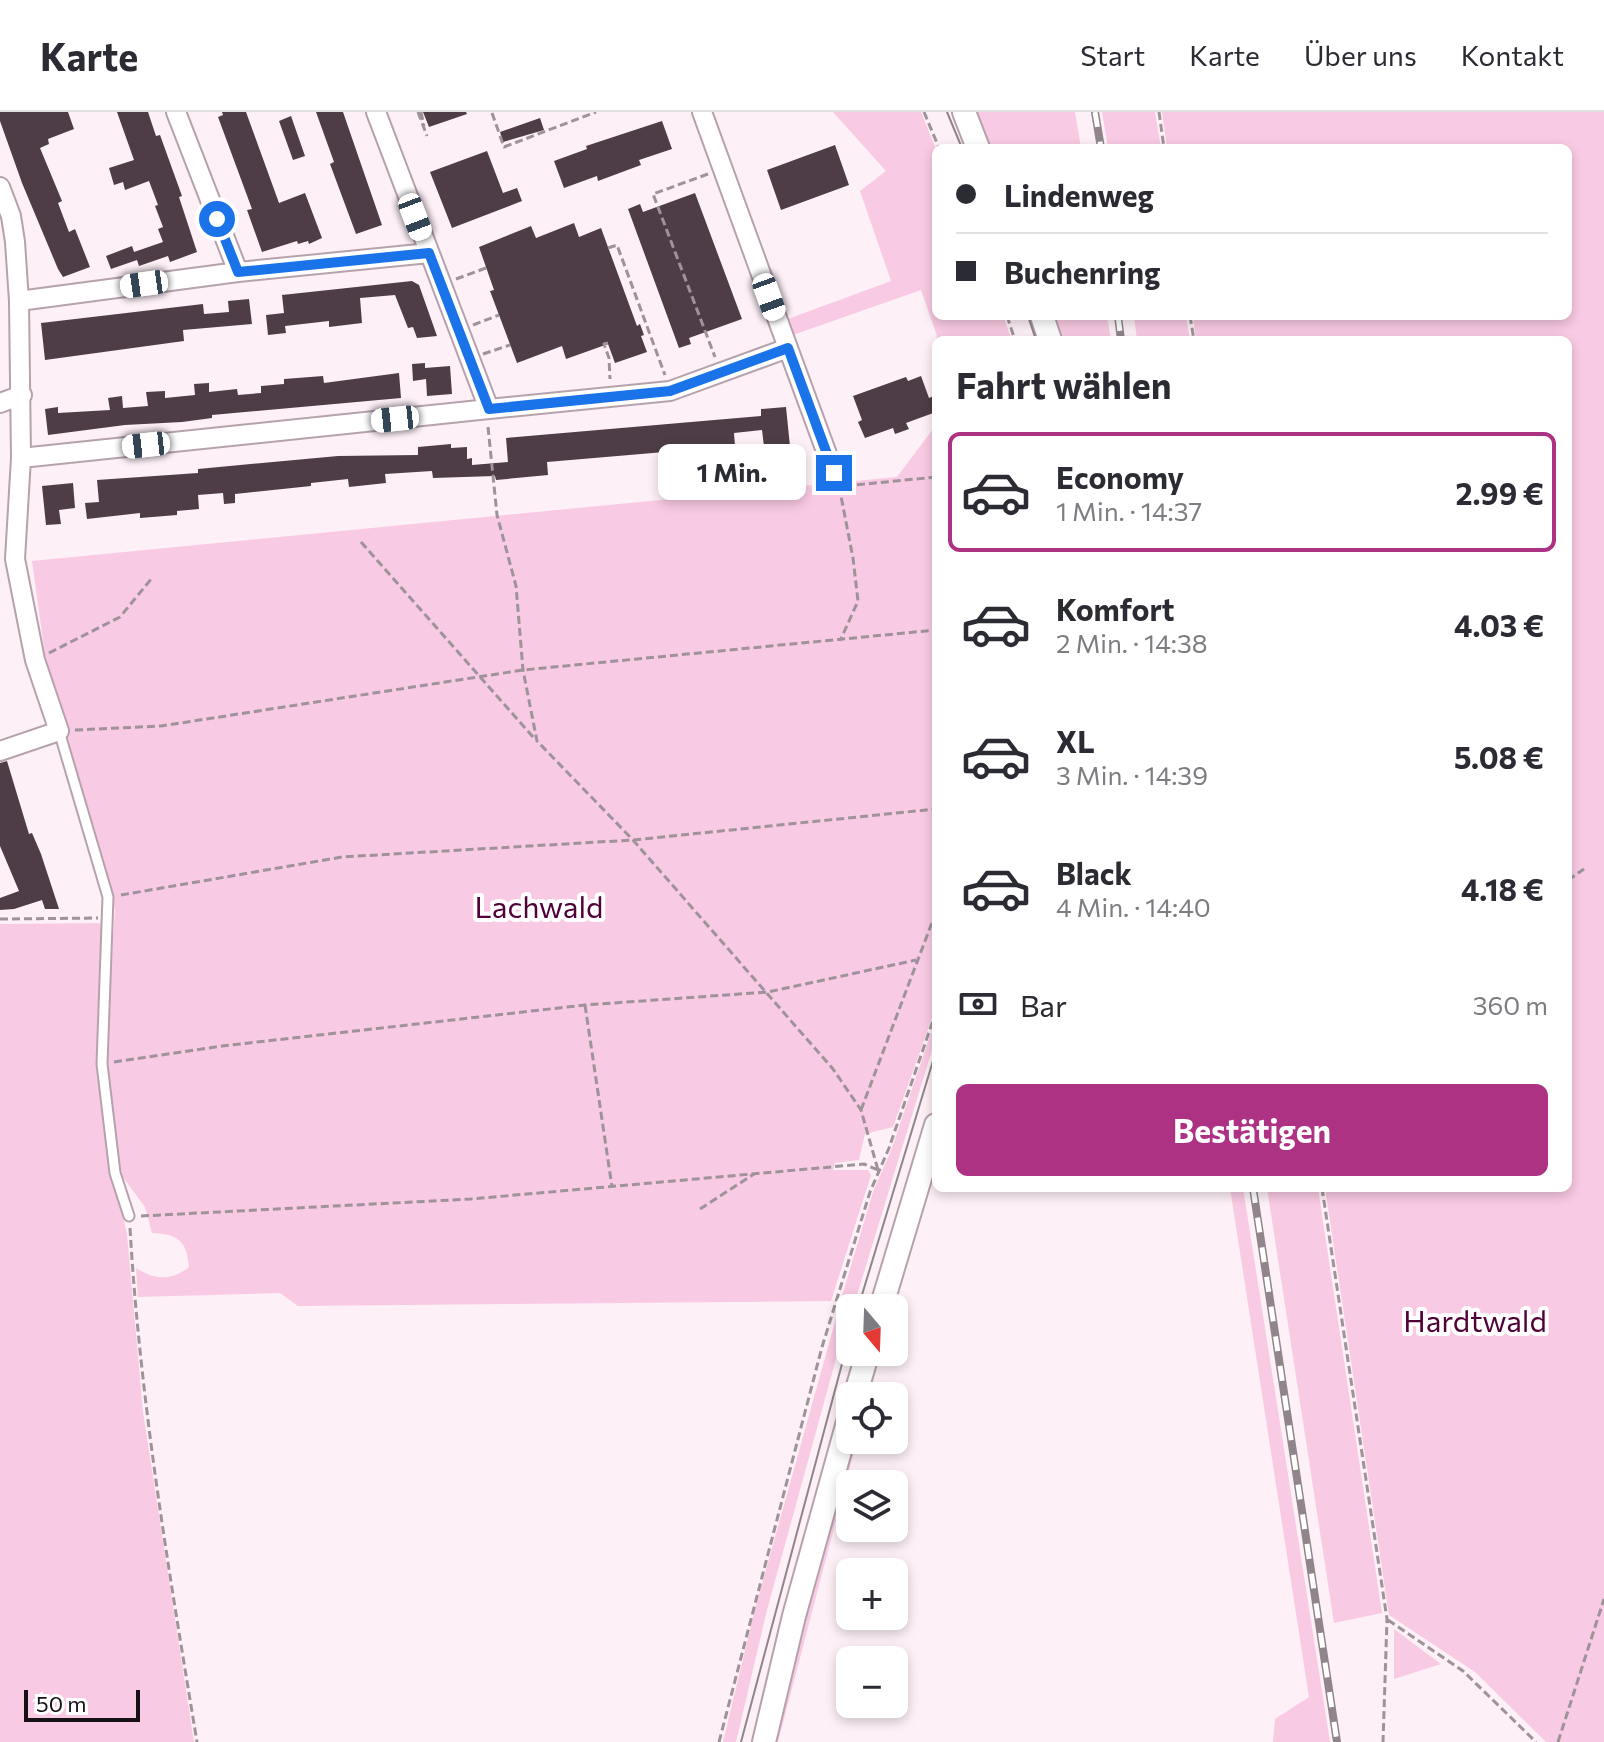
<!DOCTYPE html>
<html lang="de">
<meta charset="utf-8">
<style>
:root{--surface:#fff;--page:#f2f2f3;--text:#2b2b33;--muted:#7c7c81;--line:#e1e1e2;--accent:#ae3283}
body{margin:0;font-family:Commissioner,sans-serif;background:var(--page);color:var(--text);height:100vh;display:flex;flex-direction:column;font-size:30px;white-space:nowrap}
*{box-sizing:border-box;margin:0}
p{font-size:26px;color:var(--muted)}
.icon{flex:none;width:44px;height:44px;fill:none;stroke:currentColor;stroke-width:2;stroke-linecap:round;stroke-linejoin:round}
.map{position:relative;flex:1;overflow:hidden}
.side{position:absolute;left:932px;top:224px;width:640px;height:856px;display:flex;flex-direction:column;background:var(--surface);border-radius:12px;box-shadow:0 4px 12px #0003}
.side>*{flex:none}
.guide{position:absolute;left:932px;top:32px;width:640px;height:176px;border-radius:12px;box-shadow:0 4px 12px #0003;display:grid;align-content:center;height:176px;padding:0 24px;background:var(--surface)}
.needle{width:52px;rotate:161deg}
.controls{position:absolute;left:836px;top:1182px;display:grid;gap:16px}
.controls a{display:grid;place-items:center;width:72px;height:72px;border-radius:12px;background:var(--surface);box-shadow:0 4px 12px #0003;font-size:40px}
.scale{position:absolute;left:24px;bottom:20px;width:116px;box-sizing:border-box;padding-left:8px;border:4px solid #171014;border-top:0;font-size:22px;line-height:28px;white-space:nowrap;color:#171014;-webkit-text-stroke:6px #fff;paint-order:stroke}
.end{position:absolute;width:36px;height:36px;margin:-18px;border:10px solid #1a73e8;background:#fff;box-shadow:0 0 0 4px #fff}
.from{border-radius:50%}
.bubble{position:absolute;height:56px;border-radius:12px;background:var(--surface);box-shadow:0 4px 12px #0003;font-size:26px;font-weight:700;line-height:56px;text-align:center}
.car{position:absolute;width:24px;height:48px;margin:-24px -12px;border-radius:10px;box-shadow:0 0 6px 2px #0007;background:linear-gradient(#fff 24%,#345 0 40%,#fff 0 76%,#345 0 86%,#fff 0)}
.guide b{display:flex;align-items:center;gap:28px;height:76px;font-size:30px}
.guide b+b{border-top:2px solid var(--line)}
.guide i{width:20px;height:20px;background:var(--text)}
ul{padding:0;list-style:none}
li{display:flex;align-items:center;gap:24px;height:120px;margin:0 16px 12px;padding:0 8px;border:4px solid transparent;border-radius:12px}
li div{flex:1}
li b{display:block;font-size:30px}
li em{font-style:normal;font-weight:700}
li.active{border-color:var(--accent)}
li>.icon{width:72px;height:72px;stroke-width:1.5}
h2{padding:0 24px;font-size:36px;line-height:96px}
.pay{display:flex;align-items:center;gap:20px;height:88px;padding:0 24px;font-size:30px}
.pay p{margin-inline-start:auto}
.button{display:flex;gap:16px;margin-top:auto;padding:16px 24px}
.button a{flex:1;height:92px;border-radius:12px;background:var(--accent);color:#fff;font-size:32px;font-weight:700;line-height:92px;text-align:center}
header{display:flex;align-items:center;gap:48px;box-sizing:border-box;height:112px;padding:0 40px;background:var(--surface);border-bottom:2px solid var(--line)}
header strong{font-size:38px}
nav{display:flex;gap:44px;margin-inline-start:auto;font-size:28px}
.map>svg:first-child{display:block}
.green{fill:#f9cae3}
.building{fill:#4e3d46}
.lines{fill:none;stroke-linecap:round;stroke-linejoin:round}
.service-casing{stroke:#b6a2ac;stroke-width:13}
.minor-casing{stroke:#b6a2ac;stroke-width:22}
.tertiary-casing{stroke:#b6a2ac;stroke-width:26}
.path{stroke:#9e9399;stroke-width:3;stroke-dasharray:8 4;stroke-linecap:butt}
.service{stroke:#fff;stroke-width:9}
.minor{stroke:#fff;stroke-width:18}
.tertiary{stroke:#fff;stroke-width:22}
.tram{stroke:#8f858b;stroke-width:2}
.rail-casing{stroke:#8f858b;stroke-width:8}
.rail{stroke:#fff;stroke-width:5;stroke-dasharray:15;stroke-linecap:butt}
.route{stroke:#1a73e8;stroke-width:10}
.labels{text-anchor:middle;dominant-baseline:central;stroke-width:8;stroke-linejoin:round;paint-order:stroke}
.park-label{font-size:30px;fill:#500138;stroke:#fff}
</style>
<header>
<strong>Karte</strong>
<nav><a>Start</a><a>Karte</a><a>Über uns</a><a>Kontakt</a></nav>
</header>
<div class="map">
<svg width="1604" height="1630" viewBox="0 0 1604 1630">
<rect width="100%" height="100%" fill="#fdf0f7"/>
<path class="green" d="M833,0H921L936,37V204H1003L1012,228H936L937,224L921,178L793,223L788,207L891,169L860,79L886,59Z
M973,0H1075L1081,36H986Z
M1102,0H1155L1161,36H1108Z
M1162,0H1604V1630H1546L1475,1560L1389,1503L1325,1076H1568V228H1196L1193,204H1568V36H1167Z
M1049,204H1107L1111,228H1057Z
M1134,204H1186L1190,228H1137Z
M936,313V895L893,1015L865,1022L859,1048L835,1051L833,1058H868L871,1063L831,1189L298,1194L280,1181L138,1185L136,1156C154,1168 172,1169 189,1155C187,1129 178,1122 152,1121L145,1095L122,1064L110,1003L107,915L115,798L45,543L32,449L897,365Z
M104,811L100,890L113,1061L127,1122L143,1300L194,1630H0V812Z
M936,906V925L853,1196H850L767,1498L736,1630H723L755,1497L845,1174L873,1080L892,1036Z
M1230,1076H1243L1330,1630H1273L1275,1607L1309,1585Z
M1267,1076H1318L1382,1501L1334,1511Z
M850,1328H857L778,1630H771Z
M1394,1517L1441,1552L1394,1567Z"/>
<path class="building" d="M0,0H68L74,17L48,27L49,32L40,36L62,89L58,91L69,120L75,117L90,155L63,165L58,157L22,71L0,9Z
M117,0H148L156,24L160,23L182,84L179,85L197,140L170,150L168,144L139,154L137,148L111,157L106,144L132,134L134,140L163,130L158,117L163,115L155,94L158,93L149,69L125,78L123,70L114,73L109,56L134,48Z
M222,0H246L279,91L305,81L322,126L309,132L308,129L298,132L297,129L262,140L247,98L252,97L218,5L223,3Z
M316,0H343L382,113L356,122L330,52L334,50Z
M423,0H466L467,2L429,15Z
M291,4L305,44L293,48L279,9Z
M540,6L544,18L503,30L500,20Z
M662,9L672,37L639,48L641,53L598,69L597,64L564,76L554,49L587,37L586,34Z
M835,33L849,73L781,98L767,58Z
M487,39L503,81L517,76L522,89L452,116L430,60Z
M695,81L742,207L689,226L691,232L679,236L628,97L640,92L643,100Z
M574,111L579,125L601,116L637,214L640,212L644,223L641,224L647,240L615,251L608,232L566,247L562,234L517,251L490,179L494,178L479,135L531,114L536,126Z
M412,169L419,173L437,224L417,226L413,215L408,216L395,183L360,186L362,211L329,215V209L285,214L286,221L268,223L266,203L284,201L282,183Z
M249,187L252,212L183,218L184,229L45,248L41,211L203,192L204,202L229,200L228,189Z
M425,251V256L450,254L452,282L427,284L426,267L413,269L412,252Z
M399,261L401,286L212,303V306L182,310L125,313L48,323L45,297L58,295V301L110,298L108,286L122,284L123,296L148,294L146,280L165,279V286L195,283L194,272L209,271V280L237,277L238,283L261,281V274L284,272V267L323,264L324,271Z
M921,264L929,286L936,283V300L906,311L909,317L895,322L893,316L865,326L858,310L862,308L853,284L906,265L908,269Z
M786,295L794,374L769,377L762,318L734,321L735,334L547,350L548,363L496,368L495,364L433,366L432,359L385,362L386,371L349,375L348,367L311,371V374L235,382V391L224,392L223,381L198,383L199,397L177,399V403L140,406V401L87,407L85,391L99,390L97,368L198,361V357L338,344L418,343V335L451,332V336L467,335V347L472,346V353L508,350L506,326L761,304V297Z
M73,371L75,396L59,398L61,412L46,413L42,374Z
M7,649L29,722L32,721L41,742L59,797H45L42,788L14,797L0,798V786L19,779L0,734V651Z"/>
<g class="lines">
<g class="service-casing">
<path id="service" d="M59,619L108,785L102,952L115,1061L129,1104"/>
</g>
<g class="minor-casing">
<path id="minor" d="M176,0L238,160
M376,0L489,297L670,279L788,236L702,0
M0,75L11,104L15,130L19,189L21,346L15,447L35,548L59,619L0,639
M19,189L238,160L429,141
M788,236L834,361
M0,291L22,283
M21,346L489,297"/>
</g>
<g class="tertiary-casing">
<path id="tertiary" d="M964,0L978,36
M1042,204L1050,228
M881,1196L936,1013
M855,1284L868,1240
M764,1630L794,1504L850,1303"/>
</g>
<path class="path" d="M418,0L427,24
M421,0L424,14
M924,0L939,36
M1159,0L1164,36
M492,1L504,35L596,0
M708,62L653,82L715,245
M608,136L617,133L665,263
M456,167L486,156
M1007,204L1015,228
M1190,204L1194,228
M473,213L499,203
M608,231L604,232L609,246L610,267
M483,242L510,233
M488,315L497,403L516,474L523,558L537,629L633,728L833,957L861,998L878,1058
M839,374L853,446L858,489L840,529
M845,374L936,365
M361,430L534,626
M49,541L120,505L152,466
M75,618L161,614L523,558L936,518
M1568,768L1584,757
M121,783L342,745L633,728L936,697
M0,807L98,806
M585,893L612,1075
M114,950L222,934L585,893L768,880L916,848
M861,998L936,800
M1322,1076L1387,1507L1383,1630
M700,1097L754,1062
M141,1104L471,1087L864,1052L878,1058
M130,1116C140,1289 169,1460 197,1630
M1388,1508L1463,1559L1536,1630
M719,1630L822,1235L870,1080L889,1036L936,900
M1558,1630L1604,1487"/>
<use href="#service" class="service"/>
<use href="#minor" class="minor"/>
<use href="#tertiary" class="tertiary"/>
<path class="tram" d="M947,0L962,36
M1028,204L1036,228
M858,1196L936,939
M741,1630L850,1222"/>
<g class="rail-casing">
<path id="rail" d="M1095,0L1101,36
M1118,204L1121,228
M1253,1076L1337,1630"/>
</g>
<use href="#rail" class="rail"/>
</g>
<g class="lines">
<path class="route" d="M217,107L238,160L429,141L489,297L670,279L788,236L834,361"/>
</g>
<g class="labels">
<g class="park-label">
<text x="539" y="793">Lachwald</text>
<text x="1475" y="1207">Hardtwald</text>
</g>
</g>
</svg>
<div class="controls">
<a><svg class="needle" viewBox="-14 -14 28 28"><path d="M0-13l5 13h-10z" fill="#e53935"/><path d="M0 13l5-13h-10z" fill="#7c7c81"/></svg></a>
<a><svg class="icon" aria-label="locate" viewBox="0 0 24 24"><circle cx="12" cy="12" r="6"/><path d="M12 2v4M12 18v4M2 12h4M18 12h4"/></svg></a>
<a><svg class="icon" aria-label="layers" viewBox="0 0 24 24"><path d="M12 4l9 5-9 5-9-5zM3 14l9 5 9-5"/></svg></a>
<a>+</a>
<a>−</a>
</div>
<div class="scale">50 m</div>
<i class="end from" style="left:217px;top:107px"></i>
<i class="end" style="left:834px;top:361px"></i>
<div class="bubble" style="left:658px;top:332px;width:148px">1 Min.</div>
<i class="car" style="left:415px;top:105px;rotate:159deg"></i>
<i class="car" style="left:144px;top:172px;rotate:262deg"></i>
<i class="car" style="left:769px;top:185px;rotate:160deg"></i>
<i class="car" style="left:395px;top:307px;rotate:264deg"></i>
<i class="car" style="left:146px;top:333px;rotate:264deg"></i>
<div class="guide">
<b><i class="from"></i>Lindenweg</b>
<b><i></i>Buchenring</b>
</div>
<section class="side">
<h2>Fahrt wählen</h2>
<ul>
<li class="active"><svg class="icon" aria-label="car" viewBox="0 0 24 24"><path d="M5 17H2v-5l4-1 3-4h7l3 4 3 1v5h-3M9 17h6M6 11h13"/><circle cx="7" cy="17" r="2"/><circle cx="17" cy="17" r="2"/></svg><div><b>Economy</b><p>1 Min. · 14:37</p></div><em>2.99 €</em></li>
<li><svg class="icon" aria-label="car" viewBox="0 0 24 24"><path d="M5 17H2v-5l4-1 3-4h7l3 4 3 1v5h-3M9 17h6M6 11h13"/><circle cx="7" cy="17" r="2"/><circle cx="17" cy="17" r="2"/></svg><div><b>Komfort</b><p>2 Min. · 14:38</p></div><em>4.03 €</em></li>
<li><svg class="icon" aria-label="car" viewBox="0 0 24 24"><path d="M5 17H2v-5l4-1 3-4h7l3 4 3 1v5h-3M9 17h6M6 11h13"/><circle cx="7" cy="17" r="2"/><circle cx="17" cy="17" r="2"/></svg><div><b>XL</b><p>3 Min. · 14:39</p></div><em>5.08 €</em></li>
<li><svg class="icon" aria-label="car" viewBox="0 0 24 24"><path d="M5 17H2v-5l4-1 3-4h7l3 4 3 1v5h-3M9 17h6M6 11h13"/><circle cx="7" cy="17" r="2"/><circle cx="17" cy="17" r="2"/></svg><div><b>Black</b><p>4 Min. · 14:40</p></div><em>4.18 €</em></li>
</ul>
<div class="pay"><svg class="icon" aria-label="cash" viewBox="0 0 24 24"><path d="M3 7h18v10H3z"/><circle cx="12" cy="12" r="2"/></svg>Bar<p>360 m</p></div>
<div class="button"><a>Bestätigen</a></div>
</section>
</div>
